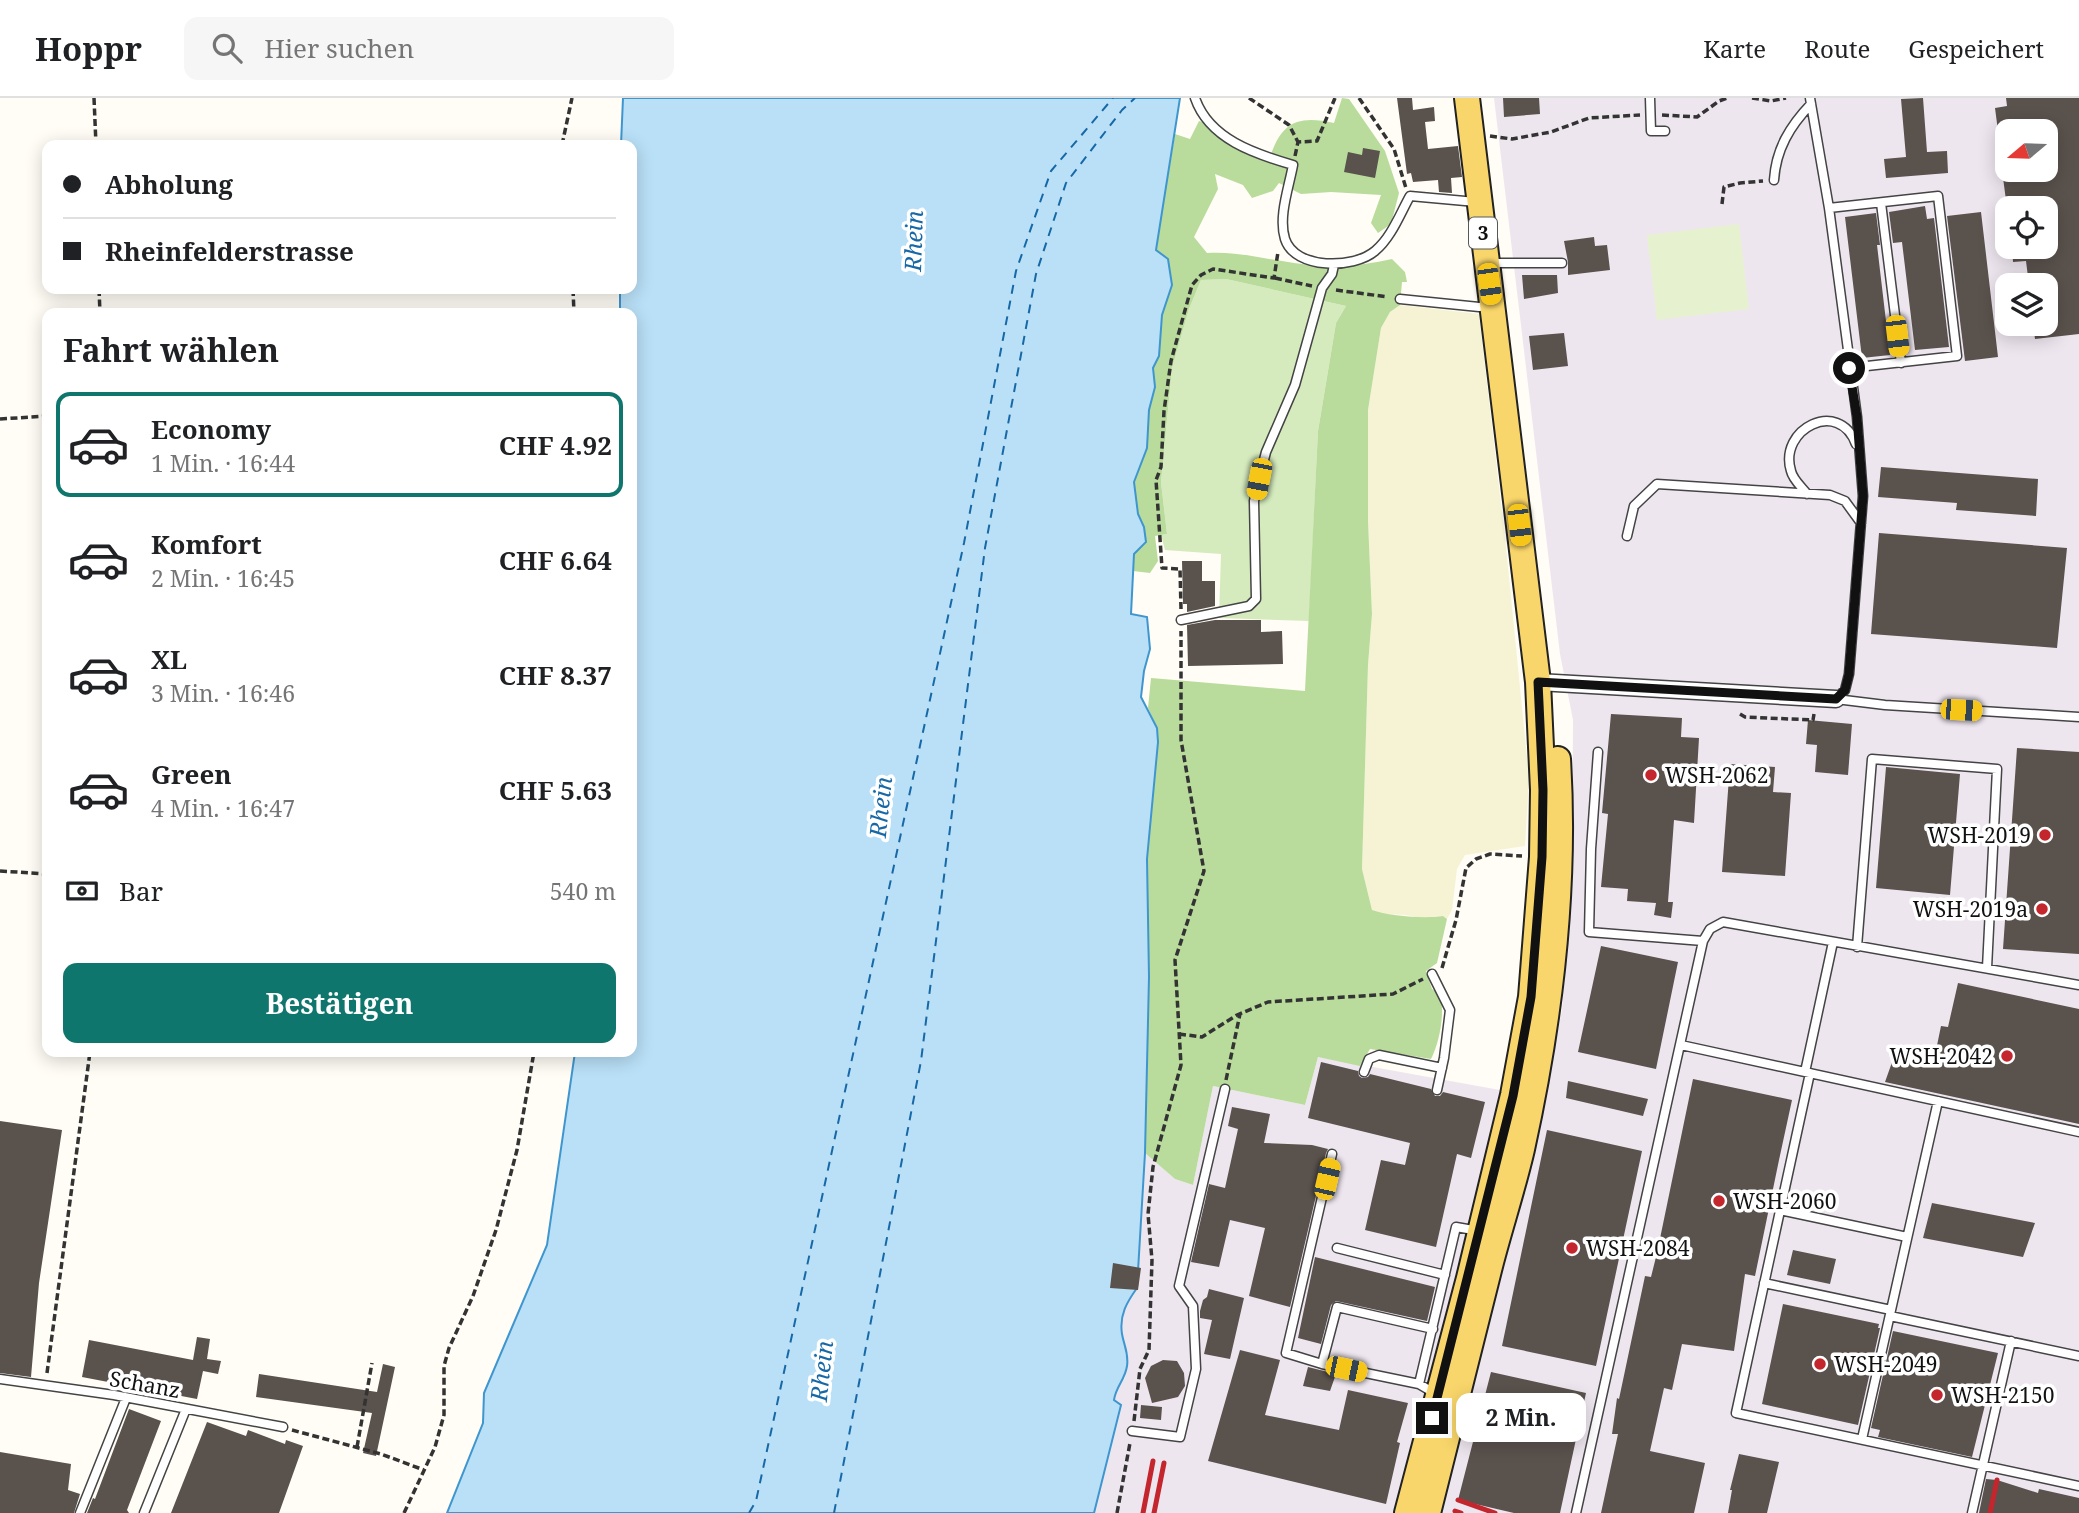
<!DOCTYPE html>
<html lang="de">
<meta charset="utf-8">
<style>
:root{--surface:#fff;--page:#f6f6f6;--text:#202124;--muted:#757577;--line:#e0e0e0;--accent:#0f766e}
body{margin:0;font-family:"Noto Serif",serif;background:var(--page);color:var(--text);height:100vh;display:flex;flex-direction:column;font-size:26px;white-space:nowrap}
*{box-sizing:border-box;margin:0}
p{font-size:23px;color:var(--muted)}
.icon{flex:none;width:38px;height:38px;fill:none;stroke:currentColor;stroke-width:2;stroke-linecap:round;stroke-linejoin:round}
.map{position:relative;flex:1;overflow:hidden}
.panel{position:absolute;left:42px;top:210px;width:595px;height:749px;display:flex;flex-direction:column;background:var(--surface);border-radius:14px;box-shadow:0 4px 18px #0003}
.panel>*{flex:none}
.top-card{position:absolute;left:42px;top:42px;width:595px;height:154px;border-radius:14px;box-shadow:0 4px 18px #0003;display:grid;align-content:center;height:154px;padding:0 21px;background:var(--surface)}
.needle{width:46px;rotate:251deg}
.fabs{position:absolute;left:1995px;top:21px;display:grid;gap:14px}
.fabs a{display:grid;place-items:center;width:63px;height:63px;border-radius:14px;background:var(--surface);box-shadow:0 4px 18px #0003;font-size:35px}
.end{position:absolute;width:32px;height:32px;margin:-16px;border:9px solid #111;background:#fff;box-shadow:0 0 0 4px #fff}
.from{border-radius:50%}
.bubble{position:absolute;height:49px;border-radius:14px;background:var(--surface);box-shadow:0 4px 18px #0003;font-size:23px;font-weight:700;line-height:49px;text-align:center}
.car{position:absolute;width:21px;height:42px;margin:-21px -10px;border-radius:9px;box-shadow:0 0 5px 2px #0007;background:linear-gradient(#f5c518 24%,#345 0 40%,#f5c518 0 76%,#345 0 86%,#f5c518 0)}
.top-card b{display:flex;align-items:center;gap:24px;height:66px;font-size:26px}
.top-card b+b{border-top:2px solid var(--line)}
.top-card i{width:18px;height:18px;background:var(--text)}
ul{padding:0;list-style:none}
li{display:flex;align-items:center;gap:21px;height:105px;margin:0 14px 10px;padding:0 7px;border:4px solid transparent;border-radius:14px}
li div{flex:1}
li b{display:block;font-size:26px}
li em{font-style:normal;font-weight:700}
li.current{border-color:var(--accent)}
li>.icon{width:63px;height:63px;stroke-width:1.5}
h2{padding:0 21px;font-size:32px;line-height:84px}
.pay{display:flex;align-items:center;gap:18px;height:77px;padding:0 21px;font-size:26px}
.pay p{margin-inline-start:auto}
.cta{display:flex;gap:14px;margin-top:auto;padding:14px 21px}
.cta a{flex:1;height:80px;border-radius:14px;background:var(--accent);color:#fff;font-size:28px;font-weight:700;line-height:80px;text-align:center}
header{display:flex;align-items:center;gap:42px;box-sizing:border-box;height:98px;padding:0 35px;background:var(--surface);border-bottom:2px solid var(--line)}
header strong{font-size:33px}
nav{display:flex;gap:38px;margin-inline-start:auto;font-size:24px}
.search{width:490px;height:63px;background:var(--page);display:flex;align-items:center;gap:18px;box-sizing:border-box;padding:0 24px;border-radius:14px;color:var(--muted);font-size:26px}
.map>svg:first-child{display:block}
.industrial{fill:#eee6ef;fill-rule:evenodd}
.farmland{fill:#f6f3d4}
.green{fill:#d5ebbd}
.forest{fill:#b9dc9c}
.pitch{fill:#e6f2cf}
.water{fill:#b9e0f7;stroke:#3f96cf;stroke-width:2}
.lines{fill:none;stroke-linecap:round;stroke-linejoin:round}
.ferry{stroke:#1768a6;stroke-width:2;stroke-dasharray:9 7;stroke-linecap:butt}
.building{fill:#5a524d}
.service-casing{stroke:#444;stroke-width:11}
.minor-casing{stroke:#444;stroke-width:19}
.primary-casing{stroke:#222;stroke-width:28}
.path{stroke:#333;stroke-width:3.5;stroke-dasharray:7 3.5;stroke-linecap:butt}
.service{stroke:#fff;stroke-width:8}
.minor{stroke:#fff;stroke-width:16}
.primary{stroke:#f9d66b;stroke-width:24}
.rail{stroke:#c4262e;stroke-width:5}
.route{stroke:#111;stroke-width:9}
.poi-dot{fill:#c4262e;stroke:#fff;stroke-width:2.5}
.labels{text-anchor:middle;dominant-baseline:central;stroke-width:7;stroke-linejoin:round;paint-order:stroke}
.shield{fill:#fff;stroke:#585858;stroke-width:2}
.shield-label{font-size:19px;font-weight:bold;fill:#111}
.poi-label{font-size:21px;fill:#111;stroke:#fff;text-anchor:start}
.street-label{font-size:21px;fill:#111;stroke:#fff}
.water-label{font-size:23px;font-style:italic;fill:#1768a6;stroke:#fff}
</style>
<header>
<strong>Hoppr</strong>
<div class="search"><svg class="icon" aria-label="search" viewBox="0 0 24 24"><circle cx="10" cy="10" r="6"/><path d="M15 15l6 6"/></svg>Hier suchen</div>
<nav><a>Karte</a><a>Route</a><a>Gespeichert</a></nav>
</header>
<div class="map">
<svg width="2079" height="1415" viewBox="0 0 2079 1415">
<rect width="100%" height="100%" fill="#fffdf5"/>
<path class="industrial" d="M1494,0H2079V1415H1094L1121,1308L1114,1302L1116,1289L1125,1280L1128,1257L1122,1237L1121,1225L1125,1206L1137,1190L1145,1055L1175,1081L1193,1087L1213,988L1305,1007L1318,959L1544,1000L1562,912L1572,789L1573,622L1560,556ZM2007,33H2046V72H2007ZM2007,110H2046V149H2007ZM2007,187H2046V226H2007Z"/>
<path class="farmland" d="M1400,207L1479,216L1506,449L1529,680L1525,748L1465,757L1457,771L1452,812L1447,821L1443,818L1428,821L1405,817L1382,816L1372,812L1362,771L1368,567L1372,516L1368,423V312L1381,230L1390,214Z"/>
<path class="green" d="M1226,181L1346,208L1336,225L1318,333L1309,523L1219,520L1221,456L1165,452L1161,437L1167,436L1161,384L1172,270L1189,211L1201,182Z"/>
<path class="forest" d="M1342,0L1349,1L1385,53L1399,95L1391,126L1378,135L1371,125L1381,97L1331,94L1301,96L1279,85L1273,93L1252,100L1243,87L1215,76L1218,91L1194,139L1207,155C1236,153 1265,161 1294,165C1327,170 1359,169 1392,161L1405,174L1407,184H1402L1400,207L1390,214L1381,230L1368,312V423L1372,516L1368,567L1362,771L1372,812C1388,818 1426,821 1443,818L1447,821L1437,865L1426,873L1432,891L1440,896C1445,915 1440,943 1431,961L1370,951L1360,968L1318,959L1305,1007L1213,988L1193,1087L1175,1081L1145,1055L1149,879L1147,758L1158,644L1157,630L1148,610L1151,580L1305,593L1318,333L1336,225L1346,208L1226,181L1201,182L1189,211L1172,270L1161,384L1167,436L1155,438L1158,463L1150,475L1133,473L1134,456L1144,429L1138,416L1134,384L1147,350L1149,312L1155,289L1153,270L1159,258L1162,217L1172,187L1156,152L1175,36L1190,41L1199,23L1209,26L1270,60C1281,24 1298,17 1334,25Z"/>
<path class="pitch" d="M1739,126L1749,211L1657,222L1647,137Z"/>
<path class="water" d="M623,0H1180L1156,152L1168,161L1172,187L1162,217L1159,258L1153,270L1155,289L1149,312L1147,350L1134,384L1138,416L1144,429L1146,444L1134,456L1131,516L1147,519L1150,551L1144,573L1141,599L1157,630L1158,644L1147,761L1149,879L1145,1055L1137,1190C1127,1204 1119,1217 1122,1236C1124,1248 1129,1255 1127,1268C1125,1282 1116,1288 1114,1302L1121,1307L1094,1415H447L483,1325L484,1295L547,1147L575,954H632V215H620V191H632V47H621Z"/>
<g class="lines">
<path class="ferry" d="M749,1415L756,1403L964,445L1016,173L1051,73L1113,0
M834,1415L921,963L985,450L1036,176L1066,85L1122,12L1135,0"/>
</g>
<path class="building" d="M1397,0H1412L1413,12L1434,9L1435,23L1425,24L1428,51L1458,48L1462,79L1451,80L1452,95L1439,94L1438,82L1413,84L1411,75L1407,76Z
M1503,0H1539L1540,16L1504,19Z
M1923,0L1927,54L1947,53L1948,75L1886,80L1884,61L1906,59L1901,1Z
M2006,0H2079V236L2035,241L2033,226H2046V187H2029L2026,163L2013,164L2012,149H2046V110H2007L2002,72H2046V33H1998L1995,10L2007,8Z
M1363,50L1380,53L1375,80L1344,74L1348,54L1362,57Z
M1925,108L1927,121L1934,120L1949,249L1915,252L1902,144L1893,145L1889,114Z
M1981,114L1998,259L1965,263L1947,118Z
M1876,115L1880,147H1877L1890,257L1862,260L1845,119Z
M1594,139L1595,148L1607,147L1610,172L1568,177V164L1564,143Z
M1522,177H1557L1558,195L1524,201Z
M1564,235L1568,268L1533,272L1529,238Z
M1881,369L2038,381L2036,418L1956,412L1957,405L1878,399Z
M1879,435L2067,450L2057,550L1871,536Z
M1182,463H1202V483H1215V508L1187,514V506H1183Z
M1215,522H1261V534L1282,533L1283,566L1188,568L1187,527Z
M1611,616L1682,620L1681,639L1699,640L1694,725L1674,722L1668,804H1673L1671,820L1654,817L1656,805L1627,803L1628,791L1601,789L1608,716L1602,715Z
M1808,622L1852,626L1848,677L1815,674L1817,647L1806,646Z
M2017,650L2079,654V856L2003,851Z
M1730,666L1775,669L1773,694L1791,695L1785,778L1722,774Z
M1886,669L1960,676L1950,797L1876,790Z
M1601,848L1678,864L1656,971L1578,954Z
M1958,885L2079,911V1026L1885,984L1896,953L1934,962L1941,928L1948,929Z
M1321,964L1358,973L1359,978L1362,980L1368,979L1370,976L1431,991L1435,998H1440L1443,994L1485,1004L1471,1060L1457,1056L1436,1149L1365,1132L1381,1062L1405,1067L1410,1045L1308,1020Z
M1693,981L1792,1002L1779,1062L1755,1178L1745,1176L1734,1253L1682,1246L1672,1292L1664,1290L1650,1353L1705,1365L1694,1415H1601L1618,1336H1612L1617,1300L1619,1301L1645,1178L1651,1179L1657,1155Z
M1568,983L1648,1001L1643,1018L1566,1000Z
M1232,1009L1270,1016L1264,1045L1312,1047L1328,1051L1326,1055L1290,1209L1249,1198L1265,1130L1230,1122L1219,1169L1191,1164L1209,1086L1225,1090L1238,1031L1228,1028Z
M0,1023L62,1032L39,1185L31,1279L0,1275Z
M1547,1032L1642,1053L1596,1268L1502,1248Z
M1932,1105L2035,1125L2023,1159L1923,1140Z
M1793,1152L1836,1161L1830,1186L1787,1177Z
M1315,1159L1435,1189L1427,1223L1336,1203L1331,1207L1321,1246L1298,1240Z
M1113,1165L1141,1170L1138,1192L1110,1190Z
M1209,1191L1244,1200L1230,1261L1204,1256L1212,1222L1200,1220V1213L1203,1202L1207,1199Z
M1783,1206L1879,1226L1878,1230H1880L1858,1327L1762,1306Z
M1893,1233L1998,1255L1972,1359L1878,1339L1880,1332L1871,1330Z
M197,1239L210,1241L207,1261L221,1263L218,1276L203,1273L197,1301L82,1279L89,1242L193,1262Z
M1240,1252L1280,1262L1265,1317L1339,1332L1348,1292L1408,1305L1397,1344L1400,1345L1386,1406L1208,1363Z
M1163,1262L1177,1263L1184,1275L1185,1288L1178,1299L1152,1305L1145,1280L1151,1268Z
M383,1266L395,1269L376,1358L363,1355L372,1315L256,1299L259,1276L377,1294Z
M1308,1269L1336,1276L1330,1293L1303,1288Z
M1491,1274L1586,1295L1560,1415H1514L1458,1402Z
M1141,1307L1162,1309L1161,1322L1140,1320Z
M129,1311L161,1323L127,1412L129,1415H87L93,1400L95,1401Z
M207,1324L246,1338L248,1332L285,1346L286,1342L303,1348L279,1415H171Z
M0,1354L71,1366L68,1392L80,1396L74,1415H0Z
M1739,1356L1779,1364L1767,1415H1728L1732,1392H1730Z
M1986,1381L1997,1382L2038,1395L2039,1391L2079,1400V1415H1979Z"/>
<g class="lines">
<g class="service-casing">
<path id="service" d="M1195,0C1209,41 1255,56 1293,67C1289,89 1278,119 1285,141C1295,172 1354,171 1375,153C1391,140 1400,116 1410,98L1476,104
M1650,0L1651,33H1665
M1810,0L1829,110L1857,319L1863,398L1849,576L1845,592L1836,601
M1774,82C1776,51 1790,28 1811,6
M1881,105L1901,265
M1829,110L1938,98L1957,258L1849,270
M1488,165H1562
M1400,201L1479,209L1489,208
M1807,396C1802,389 1793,382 1791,373C1778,331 1839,300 1856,346
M1627,438L1634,408L1657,386L1830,397L1845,403L1861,425
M1181,522L1249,508L1256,501L1254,403L1259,381L1266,354L1295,287L1322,190L1332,176L1334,167
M1836,601L1885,607L2079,619
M1598,654L1591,751L1589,834L1703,843
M1857,849L1872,661L1997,671L1987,870
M1432,876L1450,912L1444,960L1437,992
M1681,947L2079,1034
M1364,974L1369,961L1379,957L1442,970
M1805,974L1833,844
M1810,975L1736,1315L2079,1388
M1332,1056L1286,1255L1322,1266L1419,1286L1436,1296
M1780,1112L1907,1139
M1337,1150L1445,1177
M1764,1185L1891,1212
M1890,1218L2079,1258
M1322,1266L1337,1209L1433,1231
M0,1281L114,1297L283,1329
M1419,1286L1456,1129L1479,1133
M1132,1333L1180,1339L1196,1271L1193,1208L1179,1188L1225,991
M1862,1341L1938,1003
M80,1415L126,1300
M144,1415L186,1311
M1576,1415L1703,843L1710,831L1723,824L2079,887
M1972,1415L2011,1243"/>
</g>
<g class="minor-casing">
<path id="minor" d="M1538,584L1836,601"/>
</g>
<g class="primary-casing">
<path id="primary" d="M1407,1415L1469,1180L1513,997L1531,899L1542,759L1543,692L1538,584L1467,0
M1428,1415C1449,1333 1469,1250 1490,1168C1500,1129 1513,1090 1522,1051C1550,924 1566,791 1558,661"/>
</g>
<path class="path" d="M94,0L96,47
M1249,0L1289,27L1298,44
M1359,0L1394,51L1406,90
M1752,0L1771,3L1786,0
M1662,17L1697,19L1719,3L1727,0
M1490,38L1512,41L1551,34L1589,20L1640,17
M562,47L572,0
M1295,58L1298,44L1317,43L1335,0
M1722,106L1724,89L1740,85L1763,83
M1275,180L1312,188
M99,191L100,215
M573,191L574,215
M1336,192L1388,199
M0,321L47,318
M1181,511L1180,471L1162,470L1156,382L1161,369L1164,313L1171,263L1192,187L1201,177L1213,171L1274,180L1278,154
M1740,616L1745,619L1813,622L1814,616
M0,773L47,776
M1442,870L1456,822L1466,770L1476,761L1490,756L1522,758
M1179,936L1202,939L1237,917L1268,904L1393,896L1423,881
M1226,982L1240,916
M47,1275L90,954
M1134,1323L1140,1271L1149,1252L1152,1162L1148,1116L1153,1069L1181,967L1175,862L1204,773L1181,642V533
M292,1332L381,1356L424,1372
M357,1349L372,1265
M404,1415L435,1349L444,1317V1268L449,1250L473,1198L496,1132L517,1052L534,954
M1117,1415L1130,1345"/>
<use href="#service" class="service"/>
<use href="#minor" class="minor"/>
<use href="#primary" class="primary"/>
<path class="rail" d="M1458,1402L1495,1415
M1455,1413L1461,1415
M1143,1415L1153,1363
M1154,1415L1164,1365
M1990,1415L1997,1382"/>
</g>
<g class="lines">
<path class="route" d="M1432,1320L1513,998L1531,899L1542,759L1543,692L1538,584L1836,601L1845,592L1849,576L1863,398L1857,319L1849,270"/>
</g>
<g class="poi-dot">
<circle cx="1651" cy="677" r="7"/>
<circle cx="2045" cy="737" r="7"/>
<circle cx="2042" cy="811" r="7"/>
<circle cx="2007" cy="958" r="7"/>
<circle cx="1719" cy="1103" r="7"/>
<circle cx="1572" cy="1150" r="7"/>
<circle cx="1820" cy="1266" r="7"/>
<circle cx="1937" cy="1297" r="7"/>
</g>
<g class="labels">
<rect class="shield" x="1469" y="119.5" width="28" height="31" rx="5"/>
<g class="shield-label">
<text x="1483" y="135">3</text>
</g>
<g class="poi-label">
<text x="1665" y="677">WSH-2062</text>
<text x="2031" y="737" text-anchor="end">WSH-2019</text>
<text x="2028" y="811" text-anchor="end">WSH-2019a</text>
<text x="1993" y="958" text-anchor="end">WSH-2042</text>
<text x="1733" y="1103">WSH-2060</text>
<text x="1586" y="1150">WSH-2084</text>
<text x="1834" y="1266">WSH-2049</text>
<text x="1951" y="1297">WSH-2150</text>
</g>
<g class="street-label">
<text transform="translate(145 1286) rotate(10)">Schanz</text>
</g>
<g class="water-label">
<text transform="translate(913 143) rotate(-88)">Rhein</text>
<text transform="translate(880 709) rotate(-84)">Rhein</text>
<text transform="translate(821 1273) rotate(-84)">Rhein</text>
</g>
</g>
</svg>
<div class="fabs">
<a><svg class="needle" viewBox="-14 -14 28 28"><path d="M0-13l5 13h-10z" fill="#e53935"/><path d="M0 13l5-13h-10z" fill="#757577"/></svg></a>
<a><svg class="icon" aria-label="locate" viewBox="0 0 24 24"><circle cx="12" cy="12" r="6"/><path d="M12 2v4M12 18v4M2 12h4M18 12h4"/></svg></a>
<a><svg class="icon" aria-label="layers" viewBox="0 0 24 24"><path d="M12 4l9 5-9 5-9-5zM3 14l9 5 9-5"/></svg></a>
</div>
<i class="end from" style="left:1849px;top:270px"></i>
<i class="end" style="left:1432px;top:1320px"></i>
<div class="bubble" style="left:1456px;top:1295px;width:130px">2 Min.</div>
<i class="car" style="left:1489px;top:186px;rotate:172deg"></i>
<i class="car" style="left:1897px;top:238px;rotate:173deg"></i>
<i class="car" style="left:1259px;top:381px;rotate:191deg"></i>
<i class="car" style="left:1519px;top:427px;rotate:173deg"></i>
<i class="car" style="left:1961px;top:612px;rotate:93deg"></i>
<i class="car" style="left:1327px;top:1081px;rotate:13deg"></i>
<i class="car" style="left:1346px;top:1271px;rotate:102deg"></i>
<div class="top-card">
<b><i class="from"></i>Abholung</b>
<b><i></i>Rheinfelderstrasse</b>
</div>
<section class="panel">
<h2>Fahrt wählen</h2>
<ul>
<li class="current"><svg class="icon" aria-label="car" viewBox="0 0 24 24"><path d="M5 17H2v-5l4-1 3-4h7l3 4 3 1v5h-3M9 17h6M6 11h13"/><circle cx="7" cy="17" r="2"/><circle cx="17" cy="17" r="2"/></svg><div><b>Economy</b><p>1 Min. · 16:44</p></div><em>CHF 4.92</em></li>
<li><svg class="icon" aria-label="car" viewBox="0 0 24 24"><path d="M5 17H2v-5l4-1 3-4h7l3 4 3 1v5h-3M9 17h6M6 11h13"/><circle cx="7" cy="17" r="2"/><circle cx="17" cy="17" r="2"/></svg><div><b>Komfort</b><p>2 Min. · 16:45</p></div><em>CHF 6.64</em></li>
<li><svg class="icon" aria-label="car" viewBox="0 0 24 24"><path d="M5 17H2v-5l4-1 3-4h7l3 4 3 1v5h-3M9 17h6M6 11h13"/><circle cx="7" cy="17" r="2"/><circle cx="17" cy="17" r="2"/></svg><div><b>XL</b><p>3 Min. · 16:46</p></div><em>CHF 8.37</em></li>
<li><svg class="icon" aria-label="car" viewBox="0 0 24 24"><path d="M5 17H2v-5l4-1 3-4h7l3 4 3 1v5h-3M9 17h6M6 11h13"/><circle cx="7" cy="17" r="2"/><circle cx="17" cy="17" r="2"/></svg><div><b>Green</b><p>4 Min. · 16:47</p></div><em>CHF 5.63</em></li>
</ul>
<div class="pay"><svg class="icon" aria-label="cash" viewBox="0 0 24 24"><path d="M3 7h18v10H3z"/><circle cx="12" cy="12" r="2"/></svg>Bar<p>540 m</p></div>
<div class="cta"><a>Bestätigen</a></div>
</section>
</div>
